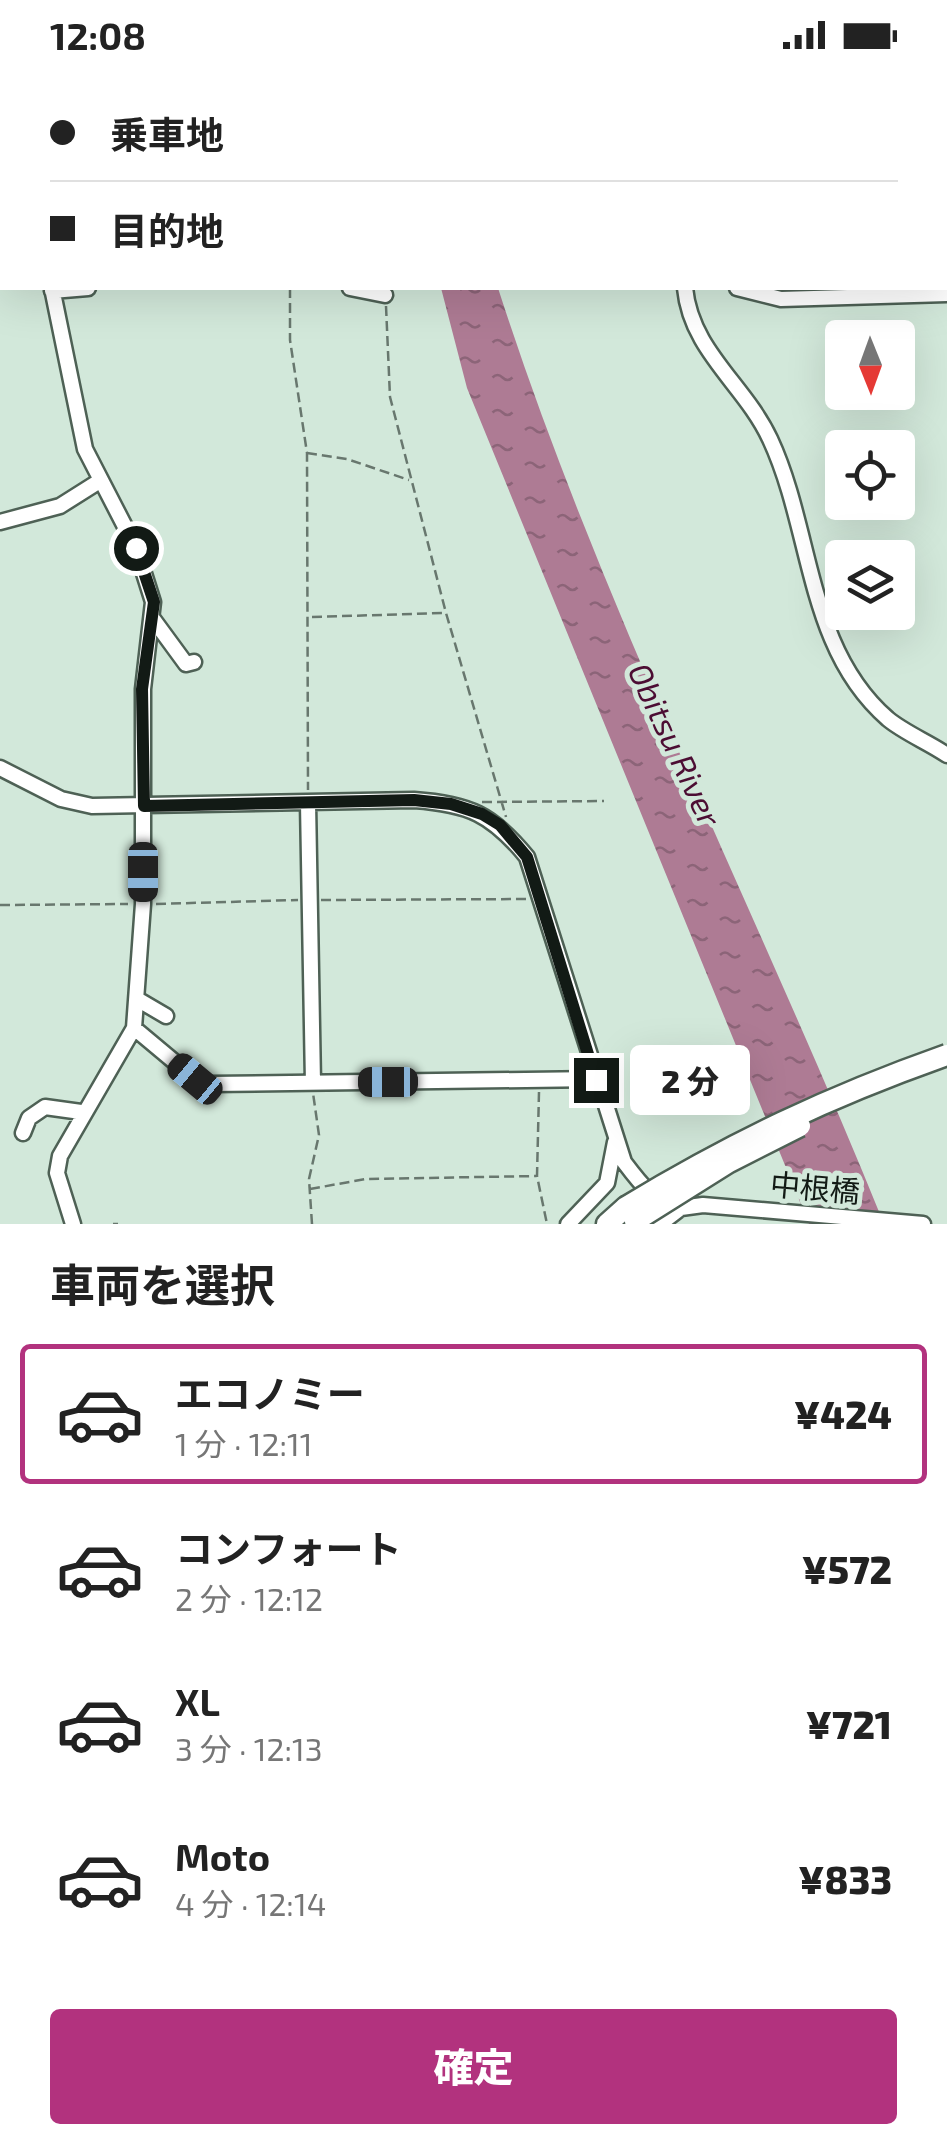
<!DOCTYPE html>
<html lang="ja">
<meta charset="utf-8">
<style>
:root{--surface:#fff;--page:#f6f6f6;--text:#222;--muted:#767676;--line:#e0e0e0;--accent:#b2327e}
body{margin:0;font-family:"Exo 2","Noto Sans JP",sans-serif;background:var(--page);color:var(--text);height:100vh;display:flex;flex-direction:column;font-size:38px;white-space:nowrap}
*{box-sizing:border-box;margin:0}
p{font-size:32px;color:var(--muted)}
.icon{flex:none;width:55px;height:55px;fill:none;stroke:currentColor;stroke-width:2;stroke-linecap:round;stroke-linejoin:round}
.map{position:relative;height:1154px;overflow:hidden}
.sheet{display:flex;flex-direction:column;background:var(--surface);flex:1}
.sheet>*{flex:none}
.guide{position:absolute;left:0px;top:0px;width:948px;height:220px;box-shadow:0 10px 40px #0002;display:grid;align-content:center;height:220px;padding:0 50px;background:var(--surface)}
.needle{width:65px;rotate:179deg}
.controls{position:absolute;left:825px;top:250px;display:grid;gap:20px}
.controls a{display:grid;place-items:center;width:90px;height:90px;border-radius:10px;background:var(--surface);box-shadow:0 10px 40px #0002;font-size:50px}
.end{position:absolute;width:45px;height:45px;margin:-22px;border:12px solid #121a15;background:#fff;box-shadow:0 0 0 5px #fff}
.from{border-radius:50%}
.bubble{position:absolute;height:70px;border-radius:10px;background:var(--surface);box-shadow:0 10px 40px #0002;font-size:32px;font-weight:800;line-height:70px;text-align:center}
.car{position:absolute;width:30px;height:60px;margin:-30px -15px;border-radius:12px;box-shadow:0 0 8px 2px #0007;background:linear-gradient(#222 24%,#8ab4d8 0 40%,#222 0 76%,#8ab4d8 0 86%,#222 0)}
.guide b{display:flex;align-items:center;gap:35px;height:95px;font-size:38px}
.guide b+b{border-top:2px solid var(--line)}
.guide i{width:25px;height:25px;background:var(--text)}
ul{padding:0;list-style:none}
li{display:flex;align-items:center;gap:30px;height:140px;margin:0 20px 15px;padding:0 30px;border:5px solid transparent;border-radius:10px}
li div{flex:1}
li b{display:block;font-size:38px}
li em{font-style:normal;font-weight:800}
li.selected{border-color:var(--accent)}
li>.icon{width:90px;height:90px;stroke-width:1.5}
h2{padding:0 50px;font-size:45px;line-height:120px}
.button{display:flex;gap:20px;margin-top:auto;padding:20px 50px}
.button a{flex:1;height:115px;border-radius:10px;background:var(--accent);color:#fff;font-size:40px;font-weight:800;line-height:115px;text-align:center}
.status{display:flex;justify-content:space-between;align-items:center;height:70px;padding:0 50px;background:var(--surface);direction:ltr}
.status svg{height:28px;fill:currentColor}
.map>svg:first-child{display:block}
.water{fill:url(#water-ripples)}
.lines{fill:none;stroke-linecap:round;stroke-linejoin:round}
.minor-casing{stroke:#4e6155;stroke-width:19}
.highway-casing{stroke:#4e6155;stroke-width:25}
.path{stroke:#68776e;stroke-width:2.5;stroke-dasharray:10 5;stroke-linecap:butt}
.minor{stroke:#fff;stroke-width:14}
.highway{stroke:#fff;stroke-width:20}
.highway-bridge-casing{stroke:#4e6155;stroke-width:25;stroke-linecap:butt}
.highway-bridge{stroke:#fff;stroke-width:20}
.route{stroke:#121a15;stroke-width:12}
.labels{text-anchor:middle;dominant-baseline:central;stroke-width:10;stroke-linejoin:round;paint-order:stroke}
.street-label{font-size:30px;fill:#121a15;stroke:#d2e8da}
.water-label{font-size:32px;font-style:italic;fill:#4c0d33;stroke:#d2e8da}
</style>
<div class="status"><b>12:08</b><svg viewBox="0 0 49 12"><path d="M0 12V9h3v3zM5 12V6h3v6zM10 12V3h3v9zM15 12V0h3v12zM26 1h20v11H26zM47 4h2v5h-2z"/></svg></div>
<div class="map">
<svg width="947" height="1154" viewBox="0 0 947 1154">
<defs>
<pattern id="water-ripples" width="26" height="14" patternUnits="userSpaceOnUse" patternTransform="scale(2.5)"><rect width="26" height="14" fill="#ae7b94"/><path d="M2 4q2-2 4 0t4 0M15 11q2-2 4 0t4 0" fill="none" stroke="#8c6478"/></pattern>
</defs>
<rect width="100%" height="100%" fill="#d2e8da"/>
<path class="water" d="M441,218H498C601,539 758,842 884,1154H809L467,318Z"/>
<g class="lines">
<g class="minor-casing">
<path id="minor" d="M526,0V2
M664,0V2
M53,2V0
M186,2V0
M0,50L2,51
M0,203L2,202
M52,218L85,379L136,478L153,532L143,619V834L134,958L60,1086L57,1103L73,1154
M350,218L385,225
M685,218C691,281 745,315 770,369C813,461 806,578 888,649C905,663 928,672 947,685
M737,218L781,229L947,224
M52,221L88,218
M0,452L60,436L98,412
M153,549L186,594L194,592
M0,698L61,729L92,736L414,730C469,734 492,744 527,787L624,1092C639,1112 656,1135 681,1138
M308,733L313,1013
M137,929L166,946
M134,958L195,1009L212,1014L596,1009
M23,1063L29,1048L45,1037L81,1042
M568,1154L607,1113L615,1072
M660,1154L681,1138L703,1135L923,1154"/>
</g>
<g class="highway-casing">
<path id="highway" d="M607,1154L626,1137"/>
</g>
<path class="path" d="M317,0L318,2
M857,0V2
M945,7H947
M290,218V270L307,383L308,720
M386,236L390,327L446,543L506,747
M307,383L347,389L409,410
M312,547L444,543
M482,732L604,731
M321,830L528,829
M156,834L298,830
M0,835L128,834
M539,1022L537,1106L547,1154
M310,1119L366,1109L537,1106
M113,1154H118
M312,1154L309,1109L319,1065L313,1023"/>
<use href="#minor" class="minor"/>
<use href="#highway" class="highway"/>
<g class="highway-bridge-casing">
<path id="highway-bridge" d="M626,1137C734,1072 828,1027 947,985
M635,1151L729,1092L800,1056"/>
</g>
<use href="#highway-bridge" class="highway-bridge"/>
</g>
<g class="lines">
<path class="route" d="M136,478L154,532L142,619L144,736L414,730L451,734L482,744L500,755L527,787L596,1010"/>
</g>
<g class="labels">
<g class="street-label">
<text transform="translate(815 1117) rotate(5)">中根橋</text>
</g>
<g class="water-label">
<text transform="translate(676 674) rotate(65)">Obitsu River</text>
</g>
</g>
</svg>
<div class="controls">
<a><svg class="needle" viewBox="-14 -14 28 28"><path d="M0-13l5 13h-10z" fill="#e53935"/><path d="M0 13l5-13h-10z" fill="#767676"/></svg></a>
<a><svg class="icon" aria-label="locate" viewBox="0 0 24 24"><circle cx="12" cy="12" r="6"/><path d="M12 2v4M12 18v4M2 12h4M18 12h4"/></svg></a>
<a><svg class="icon" aria-label="layers" viewBox="0 0 24 24"><path d="M12 4l9 5-9 5-9-5zM3 14l9 5 9-5"/></svg></a>
</div>
<i class="end from" style="left:136px;top:478px"></i>
<i class="end" style="left:596px;top:1010px"></i>
<div class="bubble" style="left:630px;top:975px;width:120px">2 分</div>
<i class="car" style="left:143px;top:802px;rotate:180deg"></i>
<i class="car" style="left:195px;top:1009px;rotate:310deg"></i>
<i class="car" style="left:388px;top:1012px;rotate:270deg"></i>
<div class="guide">
<b><i class="from"></i>乗車地</b>
<b><i></i>目的地</b>
</div>
</div>
<section class="sheet">
<h2>車両を選択</h2>
<ul>
<li class="selected"><svg class="icon" aria-label="car" viewBox="0 0 24 24"><path d="M5 17H2v-5l4-1 3-4h7l3 4 3 1v5h-3M9 17h6M6 11h13"/><circle cx="7" cy="17" r="2"/><circle cx="17" cy="17" r="2"/></svg><div><b>エコノミー</b><p>1 分 · 12:11</p></div><em>¥424</em></li>
<li><svg class="icon" aria-label="car" viewBox="0 0 24 24"><path d="M5 17H2v-5l4-1 3-4h7l3 4 3 1v5h-3M9 17h6M6 11h13"/><circle cx="7" cy="17" r="2"/><circle cx="17" cy="17" r="2"/></svg><div><b>コンフォート</b><p>2 分 · 12:12</p></div><em>¥572</em></li>
<li><svg class="icon" aria-label="car" viewBox="0 0 24 24"><path d="M5 17H2v-5l4-1 3-4h7l3 4 3 1v5h-3M9 17h6M6 11h13"/><circle cx="7" cy="17" r="2"/><circle cx="17" cy="17" r="2"/></svg><div><b>XL</b><p>3 分 · 12:13</p></div><em>¥721</em></li>
<li><svg class="icon" aria-label="car" viewBox="0 0 24 24"><path d="M5 17H2v-5l4-1 3-4h7l3 4 3 1v5h-3M9 17h6M6 11h13"/><circle cx="7" cy="17" r="2"/><circle cx="17" cy="17" r="2"/></svg><div><b>Moto</b><p>4 分 · 12:14</p></div><em>¥833</em></li>
</ul>
<div class="button"><a>確定</a></div>
</section>
